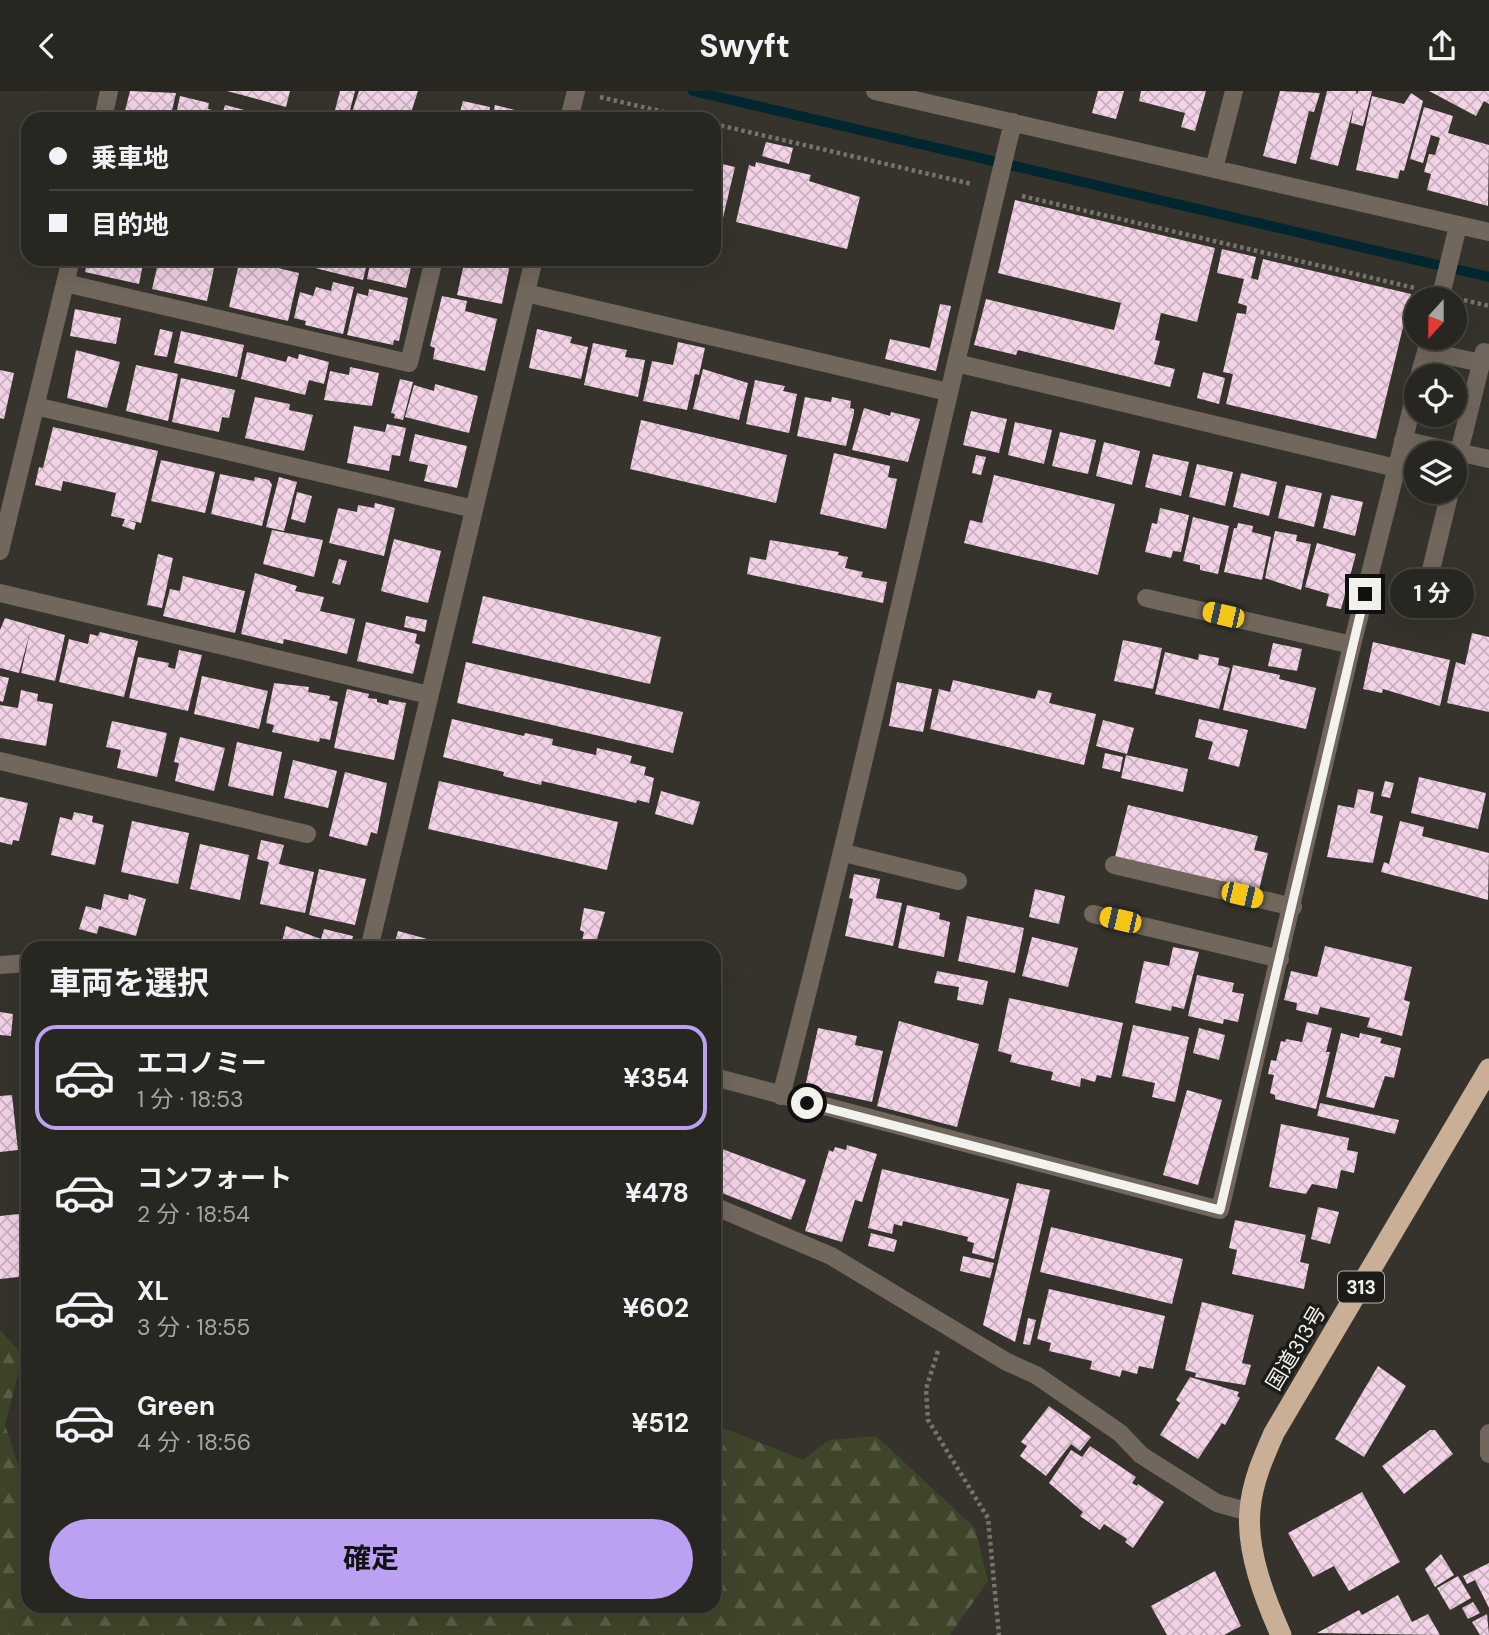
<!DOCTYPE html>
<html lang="ja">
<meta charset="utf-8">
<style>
:root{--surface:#282620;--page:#34322d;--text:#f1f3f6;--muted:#a5a5a5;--line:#44433e;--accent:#bca0f2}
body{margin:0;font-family:"DM Sans","Noto Sans JP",sans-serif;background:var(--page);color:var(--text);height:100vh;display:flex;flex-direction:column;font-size:26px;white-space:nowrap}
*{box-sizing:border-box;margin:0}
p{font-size:23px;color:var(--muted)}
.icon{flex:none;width:38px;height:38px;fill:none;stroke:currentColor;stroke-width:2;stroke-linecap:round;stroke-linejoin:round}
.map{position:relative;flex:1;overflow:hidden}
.panel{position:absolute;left:21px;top:850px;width:700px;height:672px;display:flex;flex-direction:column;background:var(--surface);border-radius:21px;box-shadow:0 7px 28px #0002,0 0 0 2px var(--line)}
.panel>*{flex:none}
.hud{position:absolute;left:21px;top:21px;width:700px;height:154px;border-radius:21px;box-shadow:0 7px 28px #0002,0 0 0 2px var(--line);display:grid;align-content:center;height:154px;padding:0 28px;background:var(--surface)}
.needle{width:46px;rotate:201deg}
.controls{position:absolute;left:1404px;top:196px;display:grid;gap:14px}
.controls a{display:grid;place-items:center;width:63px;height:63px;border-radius:50%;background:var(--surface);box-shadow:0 7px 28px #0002,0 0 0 2px var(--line);font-size:35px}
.end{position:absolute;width:32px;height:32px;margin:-16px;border:9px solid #f3f2ed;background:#111;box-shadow:0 0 0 4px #111}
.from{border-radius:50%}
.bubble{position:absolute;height:49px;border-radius:24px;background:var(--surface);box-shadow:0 7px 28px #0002,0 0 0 2px var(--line);font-size:23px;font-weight:700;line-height:49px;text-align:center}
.car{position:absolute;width:21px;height:42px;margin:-21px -10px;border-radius:9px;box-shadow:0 0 5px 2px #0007;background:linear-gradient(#f5c518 24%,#345 0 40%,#f5c518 0 76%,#345 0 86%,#f5c518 0)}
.hud b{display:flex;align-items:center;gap:24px;height:66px;font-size:26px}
.hud b+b{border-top:2px solid var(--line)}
.hud i{width:18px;height:18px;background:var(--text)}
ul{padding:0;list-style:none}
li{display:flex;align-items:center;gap:21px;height:105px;margin:0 14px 10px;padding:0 14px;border:4px solid transparent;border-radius:21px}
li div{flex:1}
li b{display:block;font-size:26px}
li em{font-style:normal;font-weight:700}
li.current{border-color:var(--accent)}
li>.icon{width:63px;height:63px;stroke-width:1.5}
h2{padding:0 28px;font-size:32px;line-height:84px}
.primary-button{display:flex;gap:14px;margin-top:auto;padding:14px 28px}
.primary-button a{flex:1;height:80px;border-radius:42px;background:var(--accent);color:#111;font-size:28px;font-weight:700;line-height:80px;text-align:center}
header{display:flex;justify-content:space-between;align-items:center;height:91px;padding:0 28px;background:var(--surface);font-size:32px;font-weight:700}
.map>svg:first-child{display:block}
.forest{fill:url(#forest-firs)}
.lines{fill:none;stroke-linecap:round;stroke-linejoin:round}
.stream{stroke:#002730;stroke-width:10}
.building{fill:url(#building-cross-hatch)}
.path{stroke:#76746d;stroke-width:4.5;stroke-dasharray:3.5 3.5;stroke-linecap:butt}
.minor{stroke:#72675d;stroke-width:18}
.highway{stroke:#c9af96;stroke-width:21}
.route{stroke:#f3f2ed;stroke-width:9}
.labels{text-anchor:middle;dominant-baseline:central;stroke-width:7;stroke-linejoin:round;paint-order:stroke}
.shield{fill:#1c1b17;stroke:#b2b2ad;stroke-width:2}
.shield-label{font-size:19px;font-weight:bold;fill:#f3f2ed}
.street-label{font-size:21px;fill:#f3f2ed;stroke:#1c1b17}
</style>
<header><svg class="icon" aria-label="back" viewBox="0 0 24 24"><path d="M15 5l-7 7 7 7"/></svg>Swyft<svg class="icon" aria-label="share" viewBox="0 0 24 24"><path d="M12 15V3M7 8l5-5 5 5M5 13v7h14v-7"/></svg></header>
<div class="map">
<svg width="1489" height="1544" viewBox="0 0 1489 1544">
<defs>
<pattern id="forest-firs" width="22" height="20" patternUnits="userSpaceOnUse" patternTransform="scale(1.75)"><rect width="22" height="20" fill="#3e4529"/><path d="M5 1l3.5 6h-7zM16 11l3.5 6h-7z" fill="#5a6048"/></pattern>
<pattern id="building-cross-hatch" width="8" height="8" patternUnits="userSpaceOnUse" patternTransform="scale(1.75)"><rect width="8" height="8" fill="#f2d2e7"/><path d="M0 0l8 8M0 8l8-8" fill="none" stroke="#c8b0bf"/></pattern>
</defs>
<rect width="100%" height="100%" fill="#35332b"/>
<path class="forest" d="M0,1239L23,1264L5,1334L19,1377L28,1380V1516H714V1333L803,1369L829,1349L876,1345L975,1437L988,1490L950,1544H0Z"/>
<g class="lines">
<path class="stream" d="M693,0L1489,186"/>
</g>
<path class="building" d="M130,0L176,2L170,28H123Z
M227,0H290L286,16Z
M340,0H355L348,27L334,23Z
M359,0H418L409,28H354L350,27Z
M1098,0H1124L1116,28L1092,22Z
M1141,0H1206L1195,40L1181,36L1185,22L1139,10Z
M1280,0L1320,2L1314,21L1309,20L1296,73L1263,65Z
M1327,0H1356L1357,4L1358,0H1372L1363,35L1351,32L1354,15L1338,75L1310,68Z
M1429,0H1489V13L1484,10L1476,25Z
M1411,2L1423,10L1404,80L1400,79L1398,88L1356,79L1372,5L1404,13Z
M180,5L209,12L208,18L212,19L211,28H175Z
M463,10L490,16L488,28H458Z
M225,14L264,24L263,28H221Z
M495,14L544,26L543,28H492Z
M1424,16L1453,25L1448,42L1489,54L1488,115L1427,99L1431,83L1424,81L1429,63L1435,64L1440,47L1431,44L1423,72L1410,68Z
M766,51L793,57L789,73L762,65Z
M714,71L735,76L722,131L714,129Z
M756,71L811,84L809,90L860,106L847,158L736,131L749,74L755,76Z
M1015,109L1215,157L1197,231L1161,222L1155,249L1160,250L1154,273L1175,278L1170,296L1018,259L1016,264L974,254L986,208L1114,239L1121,212L998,182Z
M1222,158L1256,166L1251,187L1258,189L1263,168L1411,203L1376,348L1226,313L1233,283L1223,281L1237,222L1246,223L1247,215L1238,212L1244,188L1217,182Z
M88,168H144L139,193L85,181Z
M159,168H216L207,210L152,198Z
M240,168L299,182L288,230L229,216Z
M286,168H315L314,175Z
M317,168H368L363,189L315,177Z
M371,168H413L406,197L367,188Z
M465,168H511L502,213L457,204Z
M333,191L354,196L343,243L305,234L306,230L294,227L300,201L313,205L316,196L331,200Z
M369,198L408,207L399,250L394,249L393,254L347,244L357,202L368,205Z
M442,205L467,210L465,220L497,228L485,280L433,268L435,257L430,255Z
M940,213L951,215L936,280L885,268L890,248L930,257Z
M75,218L121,227L116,253L70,245Z
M160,238L173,241L167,266L154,264Z
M537,238L572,246L570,252L588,256L581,288L529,277Z
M181,240L244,254L237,286L174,272Z
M678,251L705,257L699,284L695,283L687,319L643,310L652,270L673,274Z
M593,252L627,259L625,266L645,269L638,306L584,294Z
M76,259L120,271L107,317L67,307Z
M247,261L286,271L288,265L298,268L299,263L329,271L324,293L309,289L305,304L241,288Z
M136,274L178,283L168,330L126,320Z
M350,276L379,282L372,315L324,309L330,280L349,284Z
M703,278L748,292L739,329L693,318Z
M0,279L14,282L4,328L0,327Z
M1203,281L1225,287L1219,313L1197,307Z
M181,287L235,299L229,327L222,326L219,341L172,331Z
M400,288L413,291L403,329L394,327L395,323L391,322Z
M755,289L785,295L783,300L797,303L789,342L746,333Z
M435,293L478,305L469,342L405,326L414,294L434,300Z
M255,306L290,313L289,319L313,324L304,360L245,347Z
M805,306L831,311L832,306L851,310L850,317L854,318V322L846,355L797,345Z
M864,317L890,325L891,321L920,328L908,371L852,359Z
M971,320L1007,328L999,362L963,354Z
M641,329L787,364L776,412L630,378Z
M1015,331L1052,339L1044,373L1008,364Z
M387,333L406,337L400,365L392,364L389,380L347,372L354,335L385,341Z
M53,336L158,360L141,432L128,429L136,432L134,439L122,435L125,428L111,425L116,402L63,390L61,400L35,394L39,376L43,377Z
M1060,341L1096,349L1088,383L1052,375Z
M415,343L467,355L457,397L424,390L428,374L409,370Z
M1104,351L1140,360L1132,394L1096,385Z
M834,362L890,375L888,386L897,388L886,438L820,423Z
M1153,363L1189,371L1181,405L1145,396Z
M976,364L986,366L981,384L972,382Z
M161,369L215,381L205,422L151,410Z
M1197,373L1233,381L1225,415L1189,406Z
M1241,382L1277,391L1269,425L1233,416Z
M220,383L254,390L255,386L269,389L272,394L262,435L211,423Z
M994,384L1115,413L1098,484L964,452L970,429L982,432Z
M279,386L297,391L284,440L266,436Z
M1286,394L1322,402L1314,436L1278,427Z
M297,401L312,405L305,432L291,428Z
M1331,404L1363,411L1355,445L1323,437Z
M375,412L395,417L384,465L329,452L338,417L357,421L358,414L374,417Z
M1160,417L1189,424L1181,461L1173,460L1171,467L1145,461L1152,432L1157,433Z
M1193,426L1229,435L1218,483L1200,479V474L1183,470Z
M1238,432L1253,435L1252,441L1271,446L1262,489L1224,481L1234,437H1237Z
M272,439L323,449L314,486L263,473Z
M1275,440L1297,444L1296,450L1311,453L1301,499L1265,487Z
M394,448L441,460L428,512L381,500Z
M770,449L839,461L838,464L848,466L845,477L863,481L861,486L887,491L883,512L747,483L750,466L766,469Z
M1317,452L1356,463L1341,518L1326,515L1329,503L1305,496Z
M158,463L173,467L162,517L147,514Z
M339,468L347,470L340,494L332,492Z
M255,482L297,495L295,500L324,506L320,520L355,528L347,563L284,548L283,553L241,543Z
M183,485L245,500L235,542L163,525L170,498L180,500Z
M483,505L661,546L650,593L472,552Z
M406,525L427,529L425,541L404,536Z
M5,527L65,544L55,590L21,582L30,541L19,582L0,577V539Z
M366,531L417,543L415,552L420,554L413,583L357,570Z
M100,541L138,550L124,606L59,591L69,548L88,553L90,543L98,545Z
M1472,542L1489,546V621L1447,612L1456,571L1465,574Z
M1123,549L1162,557L1153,598L1114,590Z
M1373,551L1450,569L1440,615L1383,598L1382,602L1363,598Z
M1273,552L1302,558L1297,580L1268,575Z
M179,559L202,564L188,620L129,607L138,566L169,572L168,576L175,578Z
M1165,561L1198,569L1199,563L1219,567L1218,574L1230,577L1219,618L1155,603Z
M466,571L683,621L673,662L457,612Z
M1233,574L1280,584L1279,588L1316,597L1306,638L1223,619Z
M0,585L9,587L3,611L0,610Z
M202,585L268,600L259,638L194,623Z
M953,589L1035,608L1038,599L1052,602L1049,612L1096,623L1084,674L930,638L939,598L950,601Z
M897,591L932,598L923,641L889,635Z
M274,592L309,596L308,601L330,605L329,609L338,611L330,649L320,647L319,651L272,641L274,634L266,632Z
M347,598L369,603L368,607L377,608V611L388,614L389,609L406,612L394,669L334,657Z
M21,599L38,603L37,610L53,613L46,655L0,647V614L18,617Z
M452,628L524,645L525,642L553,648L552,654L596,664L597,657L632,665L630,672L646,676L644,684L654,687L649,712L637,709L636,712L542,690L541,694L503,685L504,681L443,666Z
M1199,628L1248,639L1239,676L1208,668L1213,651L1195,646Z
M1103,629L1134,637L1127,663L1096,655Z
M112,630L167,642L157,686L117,677L121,659L106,656Z
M180,646L225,657L214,700L175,690L179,672L174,671Z
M237,651L282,661L273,705L228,695Z
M1105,662L1123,666L1120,681L1102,677Z
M1126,664L1188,678L1183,701L1121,687Z
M293,669L337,680L328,717L284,707Z
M345,681L387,692L377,743L371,741L367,755L329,745Z
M1419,686L1486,702L1478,738L1411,722Z
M439,690L618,731L607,779L428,738Z
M1385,690L1394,692L1390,707L1381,705Z
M1358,698L1374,701L1370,722L1383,725L1373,772L1327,766L1338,714L1354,717Z
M661,700L700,711L693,734L655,723Z
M0,706L28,712L19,750L13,749L12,754L0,751Z
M1128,714L1258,745L1254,759L1268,762L1258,803L1115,766Z
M74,721L93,725L92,731L104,734L95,774L51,764L60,726L72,729Z
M132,730L189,742L178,793L121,781Z
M1400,730L1424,736L1422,745L1489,762L1488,809L1381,781L1384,771L1389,773Z
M261,749L284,754L279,773L314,781L305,822L260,813L269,771L257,768Z
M200,753L249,764L240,809L190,798Z
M319,778L366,788L355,834L309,824Z
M854,783L880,788L876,807L902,812L893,855L845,845L853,808L849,807Z
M1035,798L1065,805L1059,833L1029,826Z
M104,803L128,809L129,803L146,808L136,845L99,835L97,843L79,838L86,815L101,819Z
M907,814L940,822L939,828L950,831L944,866L898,857Z
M584,817L605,821L594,858H580L584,841L580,839Z
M967,825L1024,837L1015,882L958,870Z
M286,835L321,848L324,838L353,845L350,858H280Z
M398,840L460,857V858H393Z
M1032,846L1078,857L1068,896L1022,885Z
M1325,855L1412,876L1404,909L1410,911L1402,945L1367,936L1370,927L1320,916L1318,924L1296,919L1297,912L1284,909L1291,880L1317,886Z
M1173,856L1199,861L1184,918L1172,915L1171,920L1135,912L1144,870L1169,875Z
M937,880L988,890L983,914L957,909L959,896L934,892Z
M1197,884L1234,892L1232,901L1244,903L1238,931L1224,928L1223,933L1188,925Z
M1009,907L1123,932L1111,987L1097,984L1095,991L1081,987L1080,996L1051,989L1053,981L1010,971L1012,964L998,960Z
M0,921L13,923L11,945L0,944Z
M899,930L979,953L957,1036L877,1015Z
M1307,931L1332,937L1326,961H1330L1316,1018L1275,1008V1004L1270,1002L1274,984L1268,983L1271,969L1276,970L1281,950L1285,951L1286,948L1302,951Z
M1133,934L1189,946L1175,1011L1152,1006L1155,992L1122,985Z
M818,937L857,945L855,954L883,960L872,1011L805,996Z
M1199,937L1225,944L1219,969L1193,962Z
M1341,942L1359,947L1360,942L1382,947L1380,952L1401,957L1394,987L1385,985L1374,1017L1326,1006Z
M22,978H28V1039L20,1038Z
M1187,999L1222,1009L1198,1094L1163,1084Z
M12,1004L18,1059L0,1061V1005Z
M1320,1012L1399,1029L1395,1043L1317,1025Z
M1281,1033L1349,1047L1347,1059L1358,1061L1354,1082L1341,1079L1337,1098L1312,1093L1306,1103L1269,1096Z
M847,1054L877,1063L862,1111L855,1109L842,1151L805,1140L829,1059L833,1061L835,1056L846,1059Z
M714,1055L806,1089L791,1129L714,1099Z
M882,1078L1009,1108L994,1168L972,1162L974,1152L967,1150L968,1146L903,1130L902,1135L894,1133L892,1143L868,1137Z
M1017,1092L1050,1099L1015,1251L983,1234Z
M1318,1116L1339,1121L1330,1153L1311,1148Z
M28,1122V1185L0,1188V1125Z
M1235,1129L1306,1144L1300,1171L1309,1173L1304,1198L1232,1183L1237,1159L1229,1157Z
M1051,1136L1183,1168L1172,1213L1040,1181Z
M871,1142L897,1149L894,1161L868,1155Z
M963,1165L994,1172L990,1187L960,1180Z
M1049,1198L1165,1225L1153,1278L1139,1275L1137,1283L1122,1279L1120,1286L1090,1278L1092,1270L1049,1260L1051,1252L1037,1248Z
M1202,1211L1254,1224L1242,1272L1251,1274L1245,1294L1195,1286L1196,1282L1185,1279Z
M1028,1227L1036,1229L1030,1254L1023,1253Z
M1378,1275L1406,1295L1364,1366L1335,1348Z
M1190,1286L1239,1301L1237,1305L1240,1307L1225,1334L1222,1332L1198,1368L1160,1344L1180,1312L1176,1309Z
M1049,1315L1091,1346L1080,1360L1071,1353L1046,1385L1020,1365L1027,1355L1021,1351Z
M1430,1339H1435L1453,1363L1404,1403L1382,1375Z
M1090,1355L1136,1386L1132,1392L1137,1395L1138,1393L1164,1411L1133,1457L1125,1451L1127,1448L1104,1433L1100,1439L1080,1425L1083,1421L1049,1392L1071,1359L1082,1366Z
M1362,1401L1400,1471L1349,1500L1334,1475L1313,1486L1288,1442Z
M1441,1463L1454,1484L1435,1496L1425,1478Z
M1489,1472V1517L1475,1489L1467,1493L1463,1485Z
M1215,1480L1241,1535L1224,1544H1167L1151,1515Z
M1458,1485L1471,1507L1450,1519L1437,1497Z
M1398,1504L1412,1531L1428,1523L1440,1544L1317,1542L1359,1519L1362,1524Z
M1473,1511L1480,1522L1468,1528L1462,1517Z
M1487,1523L1489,1544H1480L1472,1531Z"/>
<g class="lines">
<path class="path" d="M600,6L694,28
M714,33L972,93
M1022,105L1415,197
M1464,209L1489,215
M938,1260L926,1298L928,1329L988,1427L999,1544"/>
<path class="minor" d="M875,0L1489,141
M103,28L109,0
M569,28L576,0
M1214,78L1234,0
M65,192L409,272L434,168
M526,202L948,301
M1440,208L1458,135
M1426,260L1481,272
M956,272L1396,377
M1419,285L1430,247
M35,315L474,418
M1403,349L1489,368
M1454,381L1484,261L1489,262
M0,460L71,168
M1431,479L1450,401
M0,502L429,604
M1146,507L1352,554
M0,670L307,743
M844,762L958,790
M1114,774L1293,816
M1093,823L1280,868
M369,858L534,168
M0,874L28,872
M714,986L1220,1119L1352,554L1416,300
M781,1005C865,682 934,356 1013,31
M714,1115L831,1165L1007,1271L1036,1284L1120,1342L1141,1364L1217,1412L1249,1421
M1489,1342V1363"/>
<path class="highway" d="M1281,1544C1265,1508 1246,1460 1250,1419C1252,1392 1263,1367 1274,1342L1489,978"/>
</g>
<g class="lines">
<path class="route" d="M807,1012L1220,1119L1365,503"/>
</g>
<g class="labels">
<rect class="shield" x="1338" y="1180.5" width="46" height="31" rx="5"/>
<g class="shield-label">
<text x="1361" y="1196">313</text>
</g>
<g class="street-label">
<text transform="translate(1296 1257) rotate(-59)">国道313号</text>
</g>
</g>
</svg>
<div class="controls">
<a><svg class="needle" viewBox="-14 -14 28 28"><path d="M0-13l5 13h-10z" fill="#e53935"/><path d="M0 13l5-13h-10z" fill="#a5a5a5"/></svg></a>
<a><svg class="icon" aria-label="locate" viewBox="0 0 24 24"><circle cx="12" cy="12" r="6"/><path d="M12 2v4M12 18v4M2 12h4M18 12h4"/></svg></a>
<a><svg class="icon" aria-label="layers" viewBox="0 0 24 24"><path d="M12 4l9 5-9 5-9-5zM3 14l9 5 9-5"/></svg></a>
</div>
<i class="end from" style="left:807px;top:1012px"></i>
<i class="end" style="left:1365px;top:503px"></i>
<div class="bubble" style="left:1390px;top:478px;width:84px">1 分</div>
<i class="car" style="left:1223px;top:524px;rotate:283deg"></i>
<i class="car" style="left:1242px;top:804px;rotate:103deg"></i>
<i class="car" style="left:1120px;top:829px;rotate:283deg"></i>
<div class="hud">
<b><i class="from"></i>乗車地</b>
<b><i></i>目的地</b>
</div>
<section class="panel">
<h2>車両を選択</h2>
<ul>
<li class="current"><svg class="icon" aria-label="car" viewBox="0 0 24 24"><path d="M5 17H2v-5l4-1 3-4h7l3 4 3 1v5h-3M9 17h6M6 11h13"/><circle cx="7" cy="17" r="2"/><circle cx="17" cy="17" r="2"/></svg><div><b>エコノミー</b><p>1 分 · 18:53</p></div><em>¥354</em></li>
<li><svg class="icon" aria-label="car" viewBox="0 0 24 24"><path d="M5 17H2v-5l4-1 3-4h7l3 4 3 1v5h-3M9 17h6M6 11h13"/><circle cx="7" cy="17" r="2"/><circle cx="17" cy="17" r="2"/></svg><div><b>コンフォート</b><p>2 分 · 18:54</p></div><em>¥478</em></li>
<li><svg class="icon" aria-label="car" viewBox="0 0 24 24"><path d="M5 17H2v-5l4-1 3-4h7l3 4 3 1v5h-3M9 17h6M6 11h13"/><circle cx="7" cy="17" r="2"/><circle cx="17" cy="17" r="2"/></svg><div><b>XL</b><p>3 分 · 18:55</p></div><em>¥602</em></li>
<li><svg class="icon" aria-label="car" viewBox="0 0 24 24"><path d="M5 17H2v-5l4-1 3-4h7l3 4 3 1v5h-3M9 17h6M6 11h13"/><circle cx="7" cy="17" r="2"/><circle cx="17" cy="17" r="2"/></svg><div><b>Green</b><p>4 分 · 18:56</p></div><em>¥512</em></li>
</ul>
<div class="primary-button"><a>確定</a></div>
</section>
</div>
